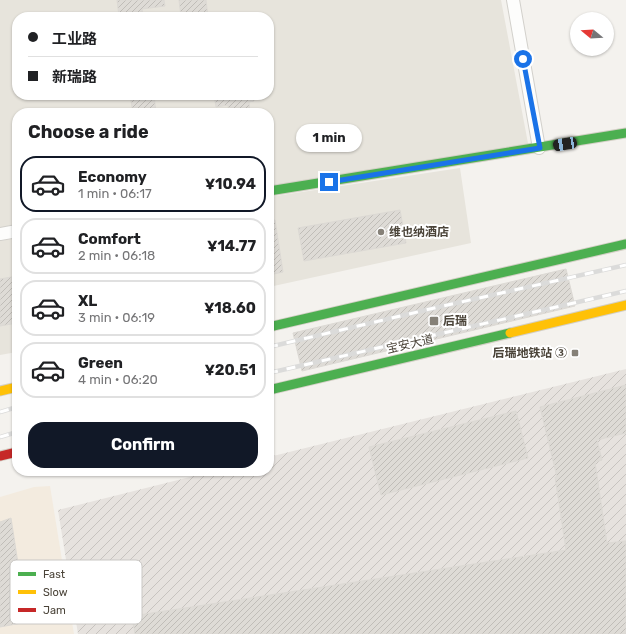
<!DOCTYPE html>
<meta charset="utf-8">
<style>
:root{--surface:#fff;--page:#f6f6f6;--text:#202124;--muted:#757577;--line:#e0e0e0;--accent:#111827}
body{margin:0;font-family:Rubik,"Noto Sans SC",sans-serif;background:var(--page);color:var(--text);height:100vh;display:flex;flex-direction:column;font-size:15px;white-space:nowrap}
*{box-sizing:border-box;margin:0}
p{font-size:13px;color:var(--muted)}
.icon{flex:none;width:22px;height:22px;fill:none;stroke:currentColor;stroke-width:2;stroke-linecap:round;stroke-linejoin:round}
.map{position:relative;flex:1;overflow:hidden}
.panel{position:absolute;left:12px;top:108px;width:262px;height:368px;display:flex;flex-direction:column;background:var(--surface);border-radius:16px;box-shadow:0 1px 3px #0004}
.panel>*{flex:none}
.top-card{position:absolute;left:12px;top:12px;width:262px;height:88px;border-radius:16px;box-shadow:0 1px 3px #0004;display:grid;align-content:center;height:88px;padding:0 16px;background:var(--surface)}
.needle{width:26px;rotate:288deg}
.fabs{position:absolute;left:570px;top:12px;display:grid;gap:8px}
.fabs a{display:grid;place-items:center;width:44px;height:44px;border-radius:50%;background:var(--surface);box-shadow:0 1px 3px #0004;font-size:20px}
.end{position:absolute;width:18px;height:18px;margin:-9px;border:5px solid #1a73e8;background:#fff;box-shadow:0 0 0 2px #fff}
.from{border-radius:50%}
.bubble{position:absolute;height:28px;border-radius:14px;background:var(--surface);box-shadow:0 1px 3px #0004;font-size:13px;font-weight:700;line-height:28px;text-align:center}
.car{position:absolute;width:12px;height:24px;margin:-12px -6px;border-radius:5px;box-shadow:0 0 3px 1px #0007;background:linear-gradient(#222 24%,#8ab4d8 0 40%,#222 0 76%,#8ab4d8 0 86%,#222 0)}
.top-card b{display:flex;align-items:center;gap:14px;height:38px;font-size:15px}
.top-card b+b{border-top:1px solid var(--line)}
.top-card i{width:10px;height:10px;background:var(--text)}
ul{padding:0;list-style:none}
li{display:flex;align-items:center;gap:12px;height:56px;margin:0 8px 6px;padding:0 8px;border:2px solid var(--line);border-radius:16px}
li div{flex:1}
li b{display:block;font-size:15px}
li em{font-style:normal;font-weight:700}
li.active{border-color:var(--accent)}
li>.icon{width:36px;height:36px;stroke-width:1.5}
h2{padding:0 16px;font-size:18px;line-height:48px}
.action{display:flex;gap:8px;margin-top:auto;padding:8px 16px}
.action a{flex:1;height:46px;border-radius:16px;background:var(--accent);color:#fff;font-size:16px;font-weight:700;line-height:46px;text-align:center}
.map>svg:first-child{display:block}
.residential{fill:#e7e4dc;fill-rule:evenodd}
.commercial{fill:#f3ebdf}
.industrial{fill:url(#industrial-furrows)}
.building{fill:url(#building-hatch);stroke:#dcd9d4}
.lines{fill:none;stroke-linecap:round;stroke-linejoin:round}
.street-casing{stroke:#d2d0cb;stroke-width:14}
.fast-casing{stroke:#d3cfc5;stroke-width:11}
.slow-casing{stroke:#d3cfc5;stroke-width:11}
.jam-casing{stroke:#d3cfc5;stroke-width:11}
.street{stroke:#fdfdfc;stroke-width:12}
.fast{stroke:#4caf50;stroke-width:9}
.slow{stroke:#ffc107;stroke-width:9}
.jam{stroke:#c62828;stroke-width:9}
.rail-casing{stroke:#dbdbda;stroke-width:4.5}
.rail{stroke:#fff;stroke-width:3;stroke-dasharray:9;stroke-linecap:butt}
.route{stroke:#1a73e8;stroke-width:5}
.poi-dot{fill:#868178;stroke:#fff;stroke-width:1.5}
.labels{text-anchor:middle;dominant-baseline:central;stroke-width:4;stroke-linejoin:round;paint-order:stroke}
.poi-label{font-size:12px;font-weight:bold;fill:#4b4439;stroke:#fff;text-anchor:start}
.street-label{font-size:12px;fill:#4b4439;stroke:#fff}
.key{fill:#fff;stroke:#c9c7c4;stroke-width:1}
.key-label{font-size:11px;fill:#4b4439}
</style>
<div class="map">
<svg width="626" height="634" viewBox="0 0 626 634">
<defs>
<pattern id="industrial-furrows" width="10" height="10" patternUnits="userSpaceOnUse"><rect width="10" height="10" fill="#e6e2de"/><path d="M-1 1l2-2M0 10L10 0M9 11l2-2" fill="none" stroke="#c7c3bf"/></pattern>
<pattern id="building-hatch" width="6" height="6" patternUnits="userSpaceOnUse"><rect width="6" height="6" fill="#dedbd6"/><path d="M-1 1l2-2M0 6l6-6M5 7l2-2" fill="none" stroke="#c0bdb8"/></pattern>
</defs>
<rect width="100%" height="100%" fill="#f4f2ee"/>
<path class="residential" d="M0,0H501L530,154L269,191V113H17V228L0,230ZM17,17H269V95H17Z
M460,168L471,243L269,287V197Z
M17,238V352L0,355V241Z"/>
<path class="commercial" d="M50,486L74,634H0V497L34,487Z"/>
<path class="industrial" d="M626,369V634H78L58,510L214,471H269V457Z"/>
<path class="building" d="M117,0H164L165,6L142,9L143,17H119Z
M179,0H206L208,17H181Z
M130,95H154L156,113H133Z
M214,95H254V101L249,102L250,113H229L228,105L216,107Z
M400,210L406,243L304,261L298,228Z
M269,220H275L283,272L269,275Z
M566,269L575,306L302,371L293,333Z
M17,276V323L0,326V279Z
M626,385V433L597,440L602,460L595,462L607,543L626,541V634H135L132,616L566,550L555,477H557L540,407Z
M516,411L528,458L381,495L369,447Z
M11,518L27,622L0,627V522Z"/>
<g class="lines">
<g class="street-casing">
<path id="street" d="M513,0L539,148
M0,234L17,231"/>
</g>
<g class="fast-casing">
<path id="fast" d="M269,191L626,133
M269,327L626,244
M269,390L510,333"/>
</g>
<g class="slow-casing">
<path id="slow" d="M510,333L626,305
M0,391L17,387"/>
</g>
<g class="jam-casing">
<path id="jam" d="M0,456L17,452"/>
</g>
<use href="#street" class="street"/>
<use href="#fast" class="fast"/>
<use href="#slow" class="slow"/>
<use href="#jam" class="jam"/>
<g class="rail-casing">
<path id="rail" d="M269,347L430,309L626,265
M269,373L626,291
M0,412L17,407
M0,437L17,432"/>
</g>
<use href="#rail" class="rail"/>
</g>
<g class="lines">
<path class="route" d="M329,182L540,148L523,59"/>
</g>
<g class="poi-dot">
<circle cx="381" cy="232" r="4"/>
<rect x="429" y="316" width="10" height="10" rx="2"/>
<rect x="571" y="349" width="8" height="8" rx="2"/>
</g>
<g class="labels">
<g class="poi-label">
<text x="389" y="232">维也纳酒店</text>
<text x="443" y="321">后瑞</text>
<text x="567" y="353" text-anchor="end">后瑞地铁站 ③</text>
</g>
<g class="street-label">
<text transform="translate(410 344) rotate(-13)">宝安大道</text>
</g>
</g>
<rect x="10" y="560" width="132" height="64" rx="6" class="key"/>
<rect x="18" y="572" width="18" height="4" fill="#4caf50"/>
<rect x="18" y="590" width="18" height="4" fill="#ffc107"/>
<rect x="18" y="608" width="18" height="4" fill="#c62828"/>
<g class="key-label">
<text x="43" y="578">Fast</text>
<text x="43" y="596">Slow</text>
<text x="43" y="614">Jam</text>
</g>
</svg>
<div class="fabs">
<a><svg class="needle" viewBox="-14 -14 28 28"><path d="M0-13l5 13h-10z" fill="#e53935"/><path d="M0 13l5-13h-10z" fill="#757577"/></svg></a>
</div>
<i class="end from" style="left:523px;top:59px"></i>
<i class="end" style="left:329px;top:182px"></i>
<div class="bubble" style="left:296px;top:124px;width:66px">1 min</div>
<i class="car" style="left:565px;top:144px;rotate:261deg"></i>
<div class="top-card">
<b><i class="from"></i>工业路</b>
<b><i></i>新瑞路</b>
</div>
<section class="panel">
<h2>Choose a ride</h2>
<ul>
<li class="active"><svg class="icon" aria-label="car" viewBox="0 0 24 24"><path d="M5 17H2v-5l4-1 3-4h7l3 4 3 1v5h-3M9 17h6M6 11h13"/><circle cx="7" cy="17" r="2"/><circle cx="17" cy="17" r="2"/></svg><div><b>Economy</b><p>1 min · 06:17</p></div><em>¥10.94</em></li>
<li><svg class="icon" aria-label="car" viewBox="0 0 24 24"><path d="M5 17H2v-5l4-1 3-4h7l3 4 3 1v5h-3M9 17h6M6 11h13"/><circle cx="7" cy="17" r="2"/><circle cx="17" cy="17" r="2"/></svg><div><b>Comfort</b><p>2 min · 06:18</p></div><em>¥14.77</em></li>
<li><svg class="icon" aria-label="car" viewBox="0 0 24 24"><path d="M5 17H2v-5l4-1 3-4h7l3 4 3 1v5h-3M9 17h6M6 11h13"/><circle cx="7" cy="17" r="2"/><circle cx="17" cy="17" r="2"/></svg><div><b>XL</b><p>3 min · 06:19</p></div><em>¥18.60</em></li>
<li><svg class="icon" aria-label="car" viewBox="0 0 24 24"><path d="M5 17H2v-5l4-1 3-4h7l3 4 3 1v5h-3M9 17h6M6 11h13"/><circle cx="7" cy="17" r="2"/><circle cx="17" cy="17" r="2"/></svg><div><b>Green</b><p>4 min · 06:20</p></div><em>¥20.51</em></li>
</ul>
<div class="action"><a>Confirm</a></div>
</section>
</div>
